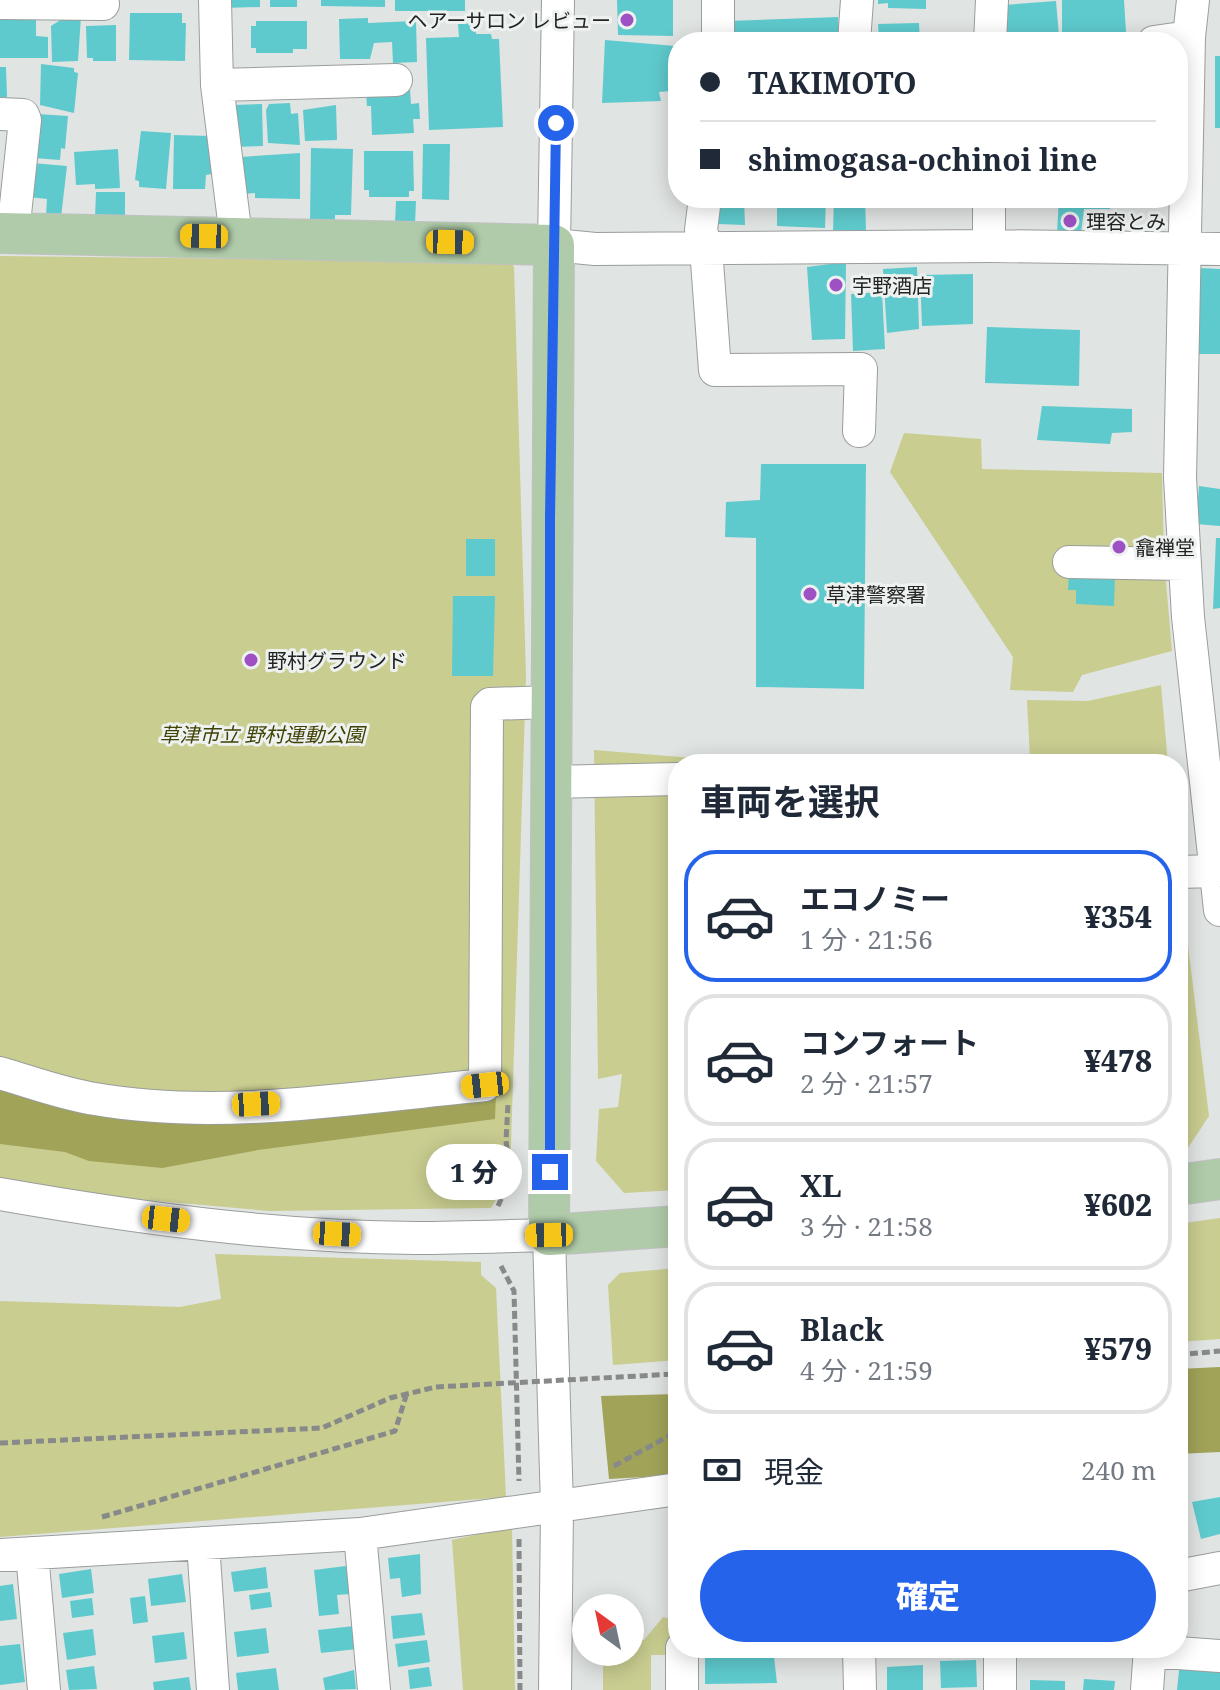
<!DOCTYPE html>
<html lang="ja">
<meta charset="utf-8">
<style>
:root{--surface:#fff;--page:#f2f2f3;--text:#1f2937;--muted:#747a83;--line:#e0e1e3;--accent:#2563eb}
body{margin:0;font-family:"Noto Serif","Noto Sans JP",serif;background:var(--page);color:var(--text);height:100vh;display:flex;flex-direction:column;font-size:30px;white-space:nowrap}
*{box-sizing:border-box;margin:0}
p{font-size:26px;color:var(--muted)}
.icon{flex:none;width:44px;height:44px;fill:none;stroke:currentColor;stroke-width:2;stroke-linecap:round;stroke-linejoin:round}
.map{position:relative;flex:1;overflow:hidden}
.side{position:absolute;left:668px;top:754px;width:520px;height:904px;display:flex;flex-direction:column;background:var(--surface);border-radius:32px;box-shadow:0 4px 20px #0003}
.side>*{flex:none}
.top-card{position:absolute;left:668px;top:32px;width:520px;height:176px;border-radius:32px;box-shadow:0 4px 20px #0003;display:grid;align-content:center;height:176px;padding:0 32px;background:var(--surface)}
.needle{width:52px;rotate:327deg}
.tools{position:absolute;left:572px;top:1594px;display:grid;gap:16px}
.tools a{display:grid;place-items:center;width:72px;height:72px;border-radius:50%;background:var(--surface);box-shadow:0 4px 20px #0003;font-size:40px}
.end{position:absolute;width:36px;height:36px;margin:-18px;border:10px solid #2563eb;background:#fff;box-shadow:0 0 0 4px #fff}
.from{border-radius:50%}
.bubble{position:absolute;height:56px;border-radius:28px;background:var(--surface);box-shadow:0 4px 20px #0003;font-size:26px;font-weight:800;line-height:56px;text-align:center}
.car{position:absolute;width:24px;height:48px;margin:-24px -12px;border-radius:10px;box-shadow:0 0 6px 2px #0007;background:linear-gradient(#f5c518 24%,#345 0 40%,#f5c518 0 76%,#345 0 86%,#f5c518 0)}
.top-card b{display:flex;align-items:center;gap:28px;height:76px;font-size:30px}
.top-card b+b{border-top:2px solid var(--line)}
.top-card i{width:20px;height:20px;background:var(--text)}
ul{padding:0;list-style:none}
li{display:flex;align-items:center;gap:24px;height:132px;margin:0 16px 12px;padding:0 16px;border:4px solid var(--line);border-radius:32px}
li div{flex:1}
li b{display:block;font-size:30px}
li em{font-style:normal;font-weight:800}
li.selected{border-color:var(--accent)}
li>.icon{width:72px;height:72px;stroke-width:1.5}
h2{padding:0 32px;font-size:36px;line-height:96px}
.pay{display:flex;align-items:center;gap:20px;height:88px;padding:0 32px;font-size:30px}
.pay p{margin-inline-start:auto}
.primary-button{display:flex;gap:16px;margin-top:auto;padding:16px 32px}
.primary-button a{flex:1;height:92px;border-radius:48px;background:var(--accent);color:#fff;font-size:32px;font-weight:800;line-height:92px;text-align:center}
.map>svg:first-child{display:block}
.green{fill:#c9cd90}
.forest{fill:#a0a358}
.building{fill:#5ecacd}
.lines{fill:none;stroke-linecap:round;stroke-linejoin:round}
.minor-casing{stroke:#999d9b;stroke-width:34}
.major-casing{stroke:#c1c1c1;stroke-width:42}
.path{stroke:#878a89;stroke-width:5;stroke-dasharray:8 4;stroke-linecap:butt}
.minor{stroke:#fff;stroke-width:32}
.major{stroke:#afcba9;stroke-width:40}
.path-bridge{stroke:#878a89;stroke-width:5;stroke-dasharray:8 4;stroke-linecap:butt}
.route{stroke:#2563eb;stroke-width:10}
.poi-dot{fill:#9e51c2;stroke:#edf1ef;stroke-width:3}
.labels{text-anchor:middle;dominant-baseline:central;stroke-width:6;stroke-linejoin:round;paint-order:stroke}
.poi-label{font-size:20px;fill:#222323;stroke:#edf1ef;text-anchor:start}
.park-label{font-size:20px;font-style:italic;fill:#414205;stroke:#edf1ef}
</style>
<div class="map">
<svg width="1220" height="1690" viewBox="0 0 1220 1690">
<rect width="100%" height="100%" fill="#e0e4e2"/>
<path class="green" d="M0,256L511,262L514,267L526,676L510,1176L491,1208L269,1211L101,1196L0,1178Z
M904,433L981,439L982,469L1162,473L1164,559L1172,651L1082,675L1073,692L1010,690L1013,657L890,472Z
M1161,685L1168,764H678V1190L624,1193L596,1161L599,1109L618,1107L622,1074L598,1079L594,750L755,763L1030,759L1027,700L1088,701Z
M1178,864L1209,1116L1184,1154H1178Z
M1220,1218V1339L1178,1342V1224Z
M215,1254L481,1262V1275L496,1288L506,1497L0,1537V1301L180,1307L221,1299Z
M678,1268V1360L613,1365L608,1285L620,1273Z
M512,1527L515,1690H463L452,1540Z
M663,1617L671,1619L676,1655H651V1690H603V1652H630V1639L644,1640Z"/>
<path class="forest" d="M0,1080L116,1110L496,1093L495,1119L258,1150L162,1168L89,1161L65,1152L0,1144Z
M1220,1367V1452L1178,1454V1369Z
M678,1394V1475L609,1479L601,1396Z"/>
<path class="building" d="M222,0H260V7L222,8Z
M270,0H297V7H270Z
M321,0H385V7L321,6Z
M395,0H465V11H395Z
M617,0H673V36L618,35Z
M878,0H926V9L888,8V3L878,4Z
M1062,0H1124L1126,32L1062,40Z
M1056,1L1059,36L1006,39L1004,5Z
M130,13H182V23H186L185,61L129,60Z
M0,15H36V36L48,37V58H0Z
M67,16H81L78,61L52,62L51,26Z
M838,17V42H728L729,21Z
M368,18V23L416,21L417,62L393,63L392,42L374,43L370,59H340L339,19Z
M256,21H307V49H293V53H256V48H251V26H256Z
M475,23L476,34H491L492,39H499L503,127L429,130L426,38L459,37L458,24Z
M919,23L920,42H879L878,24Z
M116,25V61H93V58H87L86,26Z
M605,40L675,46L671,91L659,92L661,101L602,103Z
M1215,56H1220V128H1215Z
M41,64L74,68V72L78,73L74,113L40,105Z
M0,67H6L7,97H0Z
M675,72H678V130H674Z
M410,90L411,104L419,103L420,119H413L414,133L372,135L371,106H367L366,92Z
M290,103L291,114L298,113L300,145L268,143L266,110L269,104Z
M262,104L263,146L234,147L233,105Z
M336,105L337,140L305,141L303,110Z
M37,114L68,116L65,149L61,148L60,160L34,158Z
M141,131L171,133L166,189L139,187V181L135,180Z
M174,135L211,136V174L206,175L205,189H173Z
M423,144H450L449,200L422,199Z
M311,148L353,149L351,215H335V221H310Z
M118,149L120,188L95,189V184L76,185L74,152Z
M364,151H413L414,191H409V197H369V190H364Z
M300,153V199L255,198V193L243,194L240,157Z
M32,163L67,166L61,217L46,216L47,199L29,197Z
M96,192H125V219L95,218Z
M719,198H744L745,225L719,224Z
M777,198H826L825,228L777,226Z
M834,198H865L866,231L833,230Z
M1059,198H1111L1110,209H1084L1081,233L1057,232Z
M396,201H416L415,224L395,223Z
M846,262L845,339L812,340L807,267Z
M917,267L919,329L887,333L883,269Z
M1200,268L1220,269V354H1199Z
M973,274V324L922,326L920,275Z
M882,292L885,349L853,351L851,294Z
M987,327L1080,330L1079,386L985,383Z
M1042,406L1132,409V432L1112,433L1110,444L1037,440Z
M761,464H866L864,689L756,687V538L725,537L726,502L760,500Z
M1199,486L1220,489V526L1196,524Z
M1216,538H1220V608L1213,609Z
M466,539H495V576H466Z
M1069,572L1115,573L1114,606L1076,604V590H1068Z
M453,596H495L493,676H452Z
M1220,1497V1534L1201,1539L1192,1502Z
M420,1554L421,1594L402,1597L400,1578L390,1579L388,1558Z
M346,1566L350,1594L337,1595L339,1614L319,1616L314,1570Z
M266,1567L268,1588L234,1592L231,1572Z
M91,1569L94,1593L62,1598L59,1574Z
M182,1574L186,1602L151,1606L148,1579Z
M13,1584L17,1619L0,1621V1586Z
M270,1592L272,1607L251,1610L249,1595Z
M145,1596L148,1622L133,1624L130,1598Z
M92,1598L94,1615L72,1618L70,1601Z
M422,1613L425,1635L393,1639L391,1616Z
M354,1626L357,1649L321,1653L318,1630Z
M266,1628L269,1653L237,1657L234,1632Z
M93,1629L96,1655L67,1660L63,1633Z
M184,1632L187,1659L155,1663L152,1636Z
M427,1640L430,1662L398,1667L395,1644Z
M20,1644L25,1682L0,1685V1646Z
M705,1648H773L777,1683L705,1684Z
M976,1660L977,1687L941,1688L940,1661Z
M1180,1661L1220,1663V1690H1177Z
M923,1665V1690H887V1667Z
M94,1666L97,1689L69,1690L66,1670Z
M429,1667L432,1686L410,1689L408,1670Z
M276,1668L279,1690H238L236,1673Z
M354,1670L356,1689L325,1690L323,1678Z
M189,1677L191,1690H154L153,1682Z
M1084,1679L1115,1681L1114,1690H1083Z
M1030,1680L1065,1681V1690H1030Z"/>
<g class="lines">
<g class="minor-casing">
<path id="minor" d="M215,0L217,85L236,237
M558,0L554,245L595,249L989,246L1220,249
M718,0V42
M1193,0L1189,37L1180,478L1188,617L1220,910
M0,3L103,4
M854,42L857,0
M990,42L992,0
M1154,42L1189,37
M217,85L396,80
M0,114L23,115L25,120L13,233
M705,198L701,230L706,248L715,370L861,369L859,431
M989,198V246
M1069,562L1184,564
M551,782L678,779
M1178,872L1216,871
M0,1073C31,1082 63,1094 95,1099C222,1121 358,1097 485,1085L487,707L490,704L551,702
M0,1194C137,1218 277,1237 416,1238C460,1238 505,1236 549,1235L557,1507L555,1690
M360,1534L374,1690
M203,1543L213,1690
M32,1553L44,1690
M0,1555L360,1534L678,1489
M1178,1576L1220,1568
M682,1648V1690
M859,1648L860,1690
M1150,1651L1220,1656
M1000,1690V1648
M1147,1690L1150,1648"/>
</g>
<g class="major-casing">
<path id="major" d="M0,233L554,245L549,1235L678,1226
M1178,1185L1220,1179"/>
</g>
<path class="path" d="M498,1206L511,1177L506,1141L508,1103
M501,1266L514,1291L519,1481
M1178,1355L1220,1351
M675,1374H678
M0,1443L322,1428L390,1398L436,1387
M614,1466L678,1431
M102,1517L395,1431L406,1396
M519,1539L520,1690"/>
<use href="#minor" class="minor"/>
<use href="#major" class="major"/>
<path class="path-bridge" d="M436,1387L675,1374"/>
</g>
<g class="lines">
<path class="route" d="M550,1172V518L556,123"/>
</g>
<g class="poi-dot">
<circle cx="627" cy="20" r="8"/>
<circle cx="1070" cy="221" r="8"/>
<circle cx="836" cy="285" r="8"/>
<circle cx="1119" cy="547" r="8"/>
<circle cx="810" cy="594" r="8"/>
<circle cx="251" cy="660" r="8"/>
</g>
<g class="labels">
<g class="poi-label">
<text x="611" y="20" text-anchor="end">ヘアーサロン レビュー</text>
<text x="1086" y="221">理容とみ</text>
<text x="852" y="285">宇野酒店</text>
<text x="1135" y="547">龕禅堂</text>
<text x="826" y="594">草津警察署</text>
<text x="267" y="660">野村グラウンド</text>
</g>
<g class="park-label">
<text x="262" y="734">草津市立 野村運動公園</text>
</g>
</g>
</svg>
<div class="tools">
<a><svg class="needle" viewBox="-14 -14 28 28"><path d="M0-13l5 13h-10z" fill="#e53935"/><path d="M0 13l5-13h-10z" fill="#747a83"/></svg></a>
</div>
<i class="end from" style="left:556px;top:123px"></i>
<i class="end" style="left:550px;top:1172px"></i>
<div class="bubble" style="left:426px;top:1144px;width:96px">1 分</div>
<i class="car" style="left:204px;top:236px;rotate:271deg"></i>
<i class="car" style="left:450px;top:242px;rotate:91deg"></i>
<i class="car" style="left:485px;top:1085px;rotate:264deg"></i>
<i class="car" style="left:256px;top:1104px;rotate:87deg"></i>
<i class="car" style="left:166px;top:1219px;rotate:96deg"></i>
<i class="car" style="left:337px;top:1234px;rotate:93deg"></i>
<i class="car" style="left:549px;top:1235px;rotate:269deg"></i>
<div class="top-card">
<b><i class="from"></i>TAKIMOTO</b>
<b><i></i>shimogasa-ochinoi line</b>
</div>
<section class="side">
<h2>車両を選択</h2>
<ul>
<li class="selected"><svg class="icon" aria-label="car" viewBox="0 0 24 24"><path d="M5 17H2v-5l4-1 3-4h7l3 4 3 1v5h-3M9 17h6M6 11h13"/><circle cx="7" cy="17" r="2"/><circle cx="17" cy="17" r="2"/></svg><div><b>エコノミー</b><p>1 分 · 21:56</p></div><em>¥354</em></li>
<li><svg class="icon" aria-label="car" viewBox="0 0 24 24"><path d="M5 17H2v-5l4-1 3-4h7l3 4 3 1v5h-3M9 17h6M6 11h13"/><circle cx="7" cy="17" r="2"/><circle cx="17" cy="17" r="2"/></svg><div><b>コンフォート</b><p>2 分 · 21:57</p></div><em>¥478</em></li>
<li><svg class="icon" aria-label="car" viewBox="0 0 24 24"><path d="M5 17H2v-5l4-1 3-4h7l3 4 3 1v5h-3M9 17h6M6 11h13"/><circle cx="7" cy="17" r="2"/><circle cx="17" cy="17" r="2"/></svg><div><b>XL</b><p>3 分 · 21:58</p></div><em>¥602</em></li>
<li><svg class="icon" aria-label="car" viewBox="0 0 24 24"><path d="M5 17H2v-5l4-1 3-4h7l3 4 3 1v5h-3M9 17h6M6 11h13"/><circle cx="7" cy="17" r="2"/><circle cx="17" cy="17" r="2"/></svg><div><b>Black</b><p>4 分 · 21:59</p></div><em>¥579</em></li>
</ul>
<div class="pay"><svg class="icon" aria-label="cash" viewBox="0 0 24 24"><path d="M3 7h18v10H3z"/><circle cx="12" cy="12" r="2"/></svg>現金<p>240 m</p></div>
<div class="primary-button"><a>確定</a></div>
</section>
</div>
